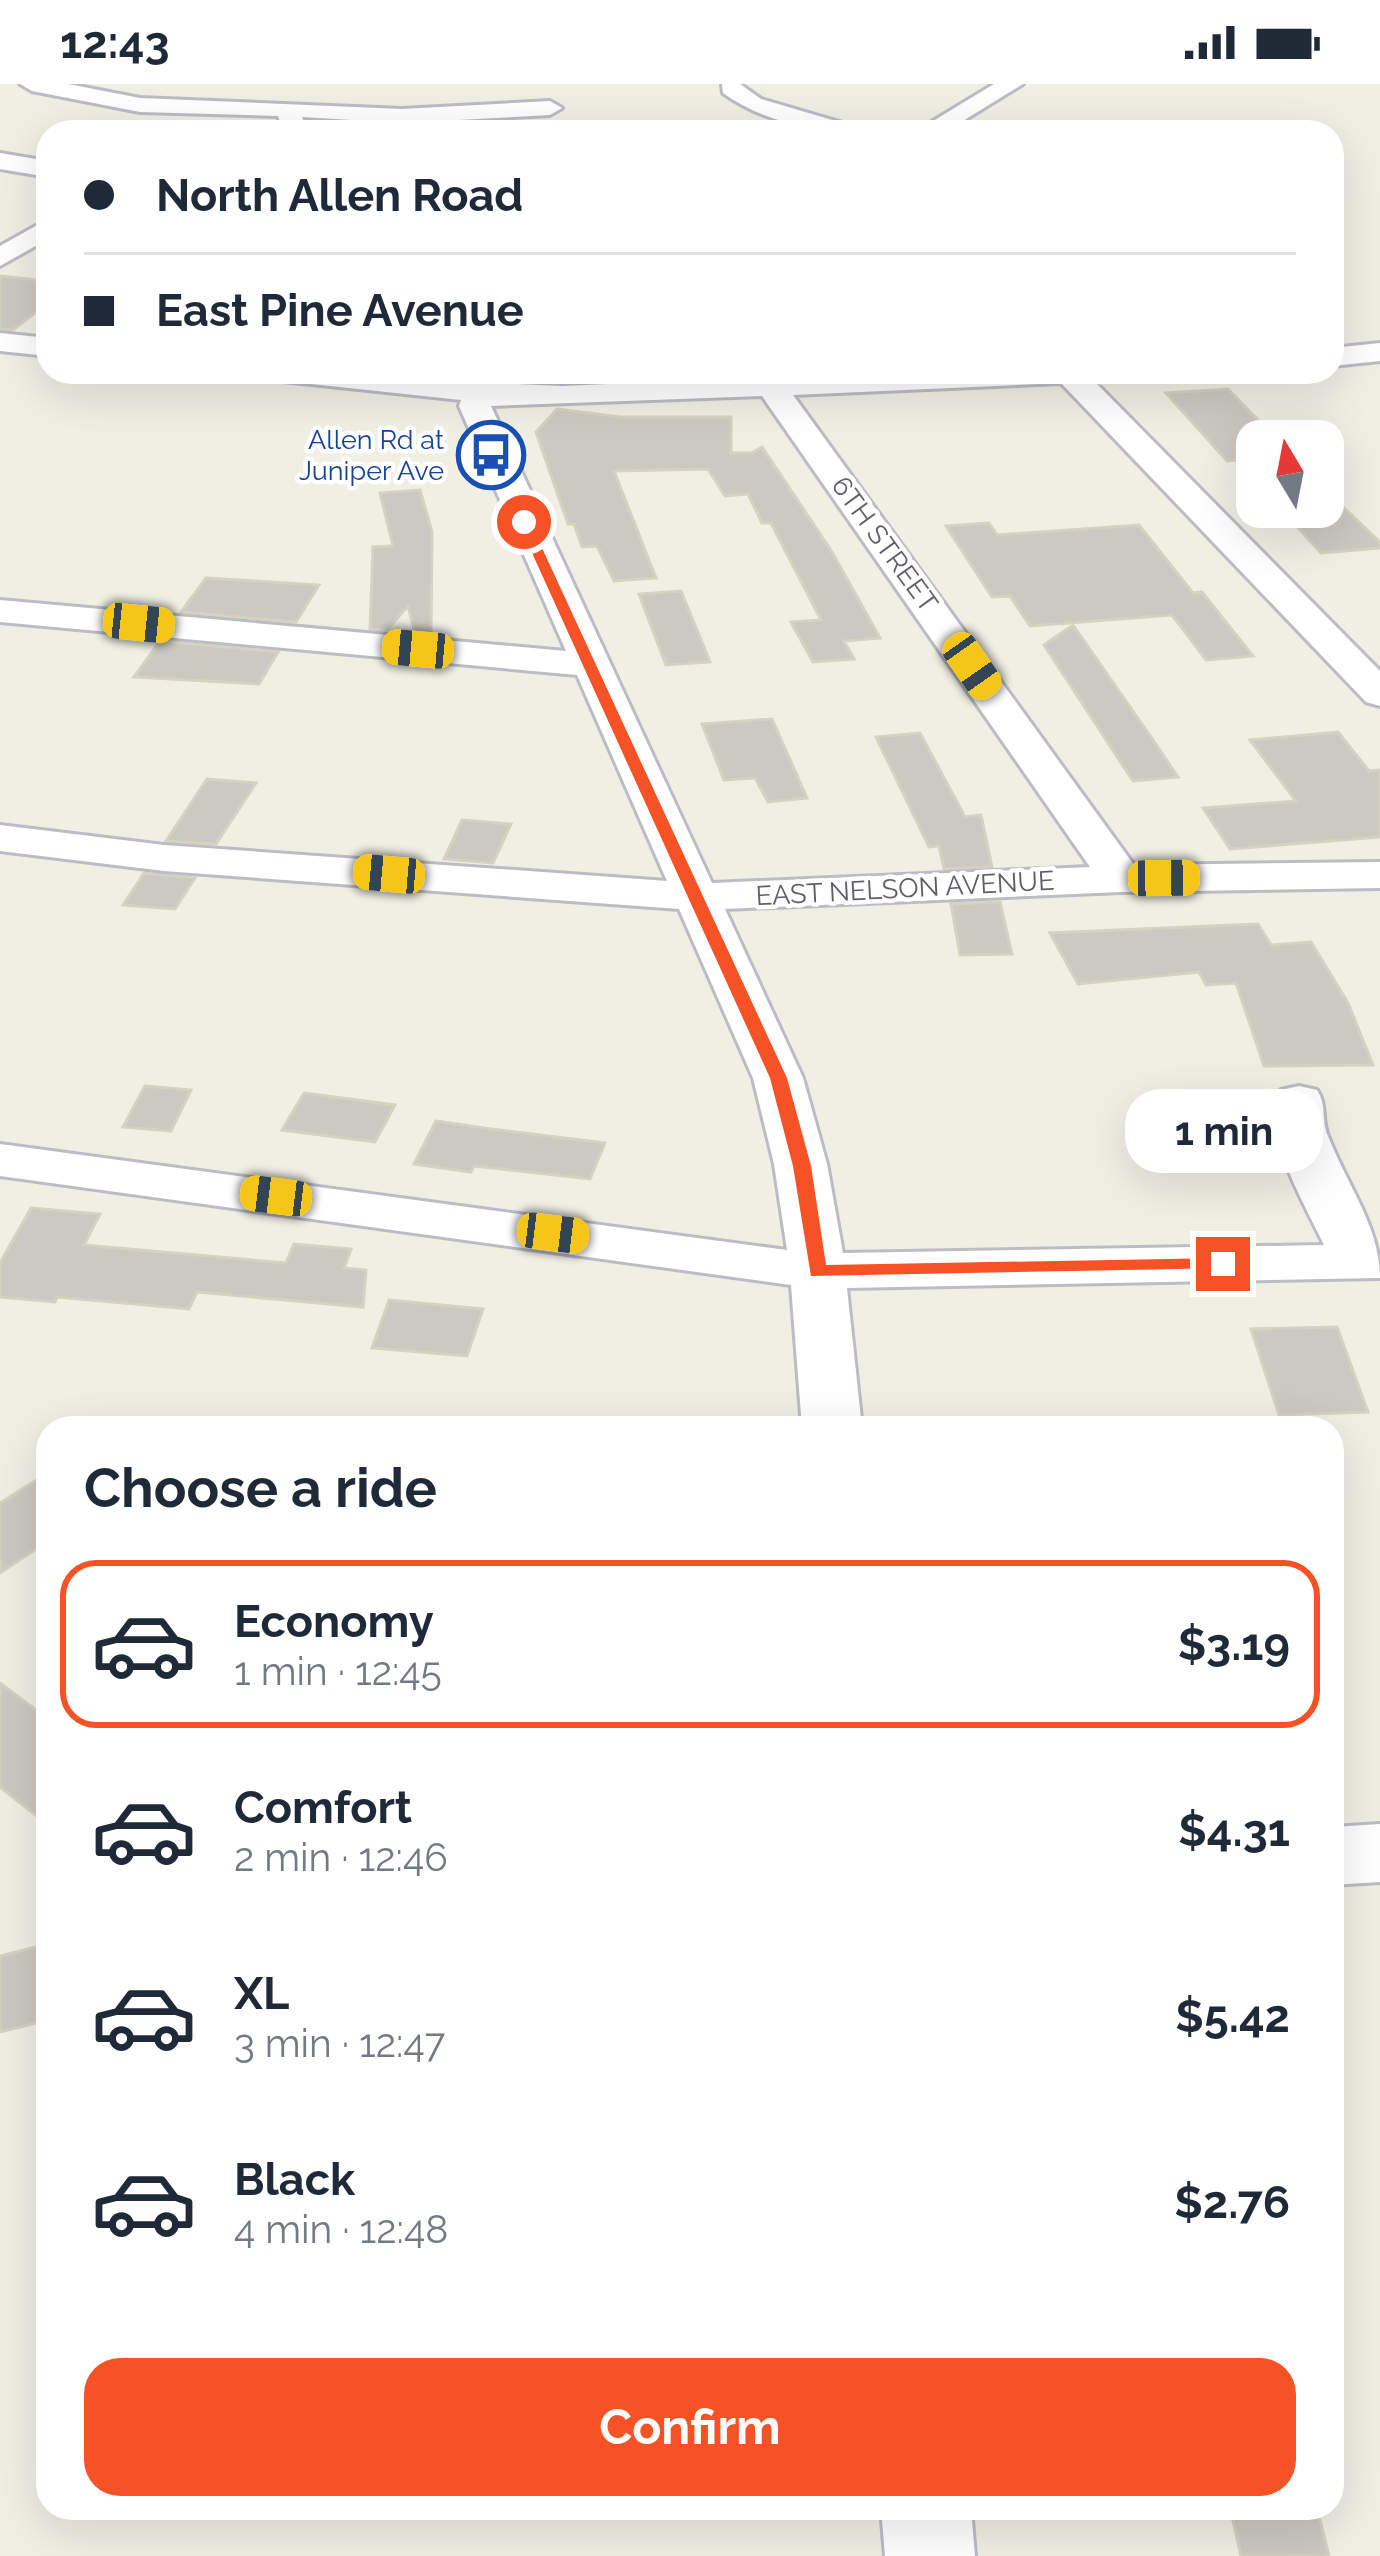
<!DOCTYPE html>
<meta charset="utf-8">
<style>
:root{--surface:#fff;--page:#f6f6f7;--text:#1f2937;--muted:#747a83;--line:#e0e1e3;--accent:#f55326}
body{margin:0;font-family:Raleway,sans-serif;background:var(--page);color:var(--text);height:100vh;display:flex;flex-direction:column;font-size:45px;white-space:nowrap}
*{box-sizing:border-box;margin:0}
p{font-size:39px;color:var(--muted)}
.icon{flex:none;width:66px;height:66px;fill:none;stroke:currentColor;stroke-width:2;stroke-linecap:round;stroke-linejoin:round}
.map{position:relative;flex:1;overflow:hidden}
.details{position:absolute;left:36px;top:1332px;width:1308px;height:1104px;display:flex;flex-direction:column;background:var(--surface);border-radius:36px;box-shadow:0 12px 48px #0002}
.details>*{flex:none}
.guide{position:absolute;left:36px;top:36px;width:1308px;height:264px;border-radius:36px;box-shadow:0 12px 48px #0002;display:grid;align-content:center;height:264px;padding:0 48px;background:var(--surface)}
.needle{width:78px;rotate:350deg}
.buttons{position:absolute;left:1236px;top:336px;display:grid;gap:24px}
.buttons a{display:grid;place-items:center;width:108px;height:108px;border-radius:24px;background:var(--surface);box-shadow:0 12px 48px #0002;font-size:60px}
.end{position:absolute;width:54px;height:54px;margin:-27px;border:15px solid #f55326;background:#fff;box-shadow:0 0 0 6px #fff}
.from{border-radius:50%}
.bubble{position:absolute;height:84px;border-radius:36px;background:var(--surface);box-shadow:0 12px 48px #0002;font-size:39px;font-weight:700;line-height:84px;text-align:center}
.car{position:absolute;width:36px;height:72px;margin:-36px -18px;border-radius:15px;box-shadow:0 0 9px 3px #0007;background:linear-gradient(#f5c518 24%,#345 0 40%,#f5c518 0 76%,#345 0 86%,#f5c518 0)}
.guide b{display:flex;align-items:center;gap:42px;height:114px;font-size:45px}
.guide b+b{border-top:3px solid var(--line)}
.guide i{width:30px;height:30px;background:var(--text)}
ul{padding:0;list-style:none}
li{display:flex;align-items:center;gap:36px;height:168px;margin:0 24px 18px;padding:0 24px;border:6px solid transparent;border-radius:36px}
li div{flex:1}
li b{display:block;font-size:45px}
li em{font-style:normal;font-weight:700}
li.active{border-color:var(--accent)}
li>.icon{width:108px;height:108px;stroke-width:1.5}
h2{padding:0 48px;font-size:54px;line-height:144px}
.primary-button{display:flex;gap:24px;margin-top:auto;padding:24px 48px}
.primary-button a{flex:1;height:138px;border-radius:36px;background:var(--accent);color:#fff;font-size:48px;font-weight:700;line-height:138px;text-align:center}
.status{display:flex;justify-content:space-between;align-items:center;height:84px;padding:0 60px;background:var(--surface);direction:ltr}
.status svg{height:33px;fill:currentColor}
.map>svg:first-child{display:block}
.building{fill:#cbc9c1;stroke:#d5d2c2;stroke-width:3}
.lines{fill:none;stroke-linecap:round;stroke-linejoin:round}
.minor-casing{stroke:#bcbdc4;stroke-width:6}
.minor{fill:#fff;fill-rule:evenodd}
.route{fill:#f55326}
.labels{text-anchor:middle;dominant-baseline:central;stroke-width:9;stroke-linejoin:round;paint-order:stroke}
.far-transit-label{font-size:27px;fill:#164399;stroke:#fff;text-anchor:end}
.far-street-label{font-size:27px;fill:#5c5f66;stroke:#fff}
</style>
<div class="status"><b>12:43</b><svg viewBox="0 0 49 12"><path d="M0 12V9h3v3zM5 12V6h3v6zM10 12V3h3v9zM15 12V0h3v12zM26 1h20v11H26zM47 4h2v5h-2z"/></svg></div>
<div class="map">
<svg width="1380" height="2472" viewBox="0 0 1380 2472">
<rect width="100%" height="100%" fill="#f0efe4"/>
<path class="building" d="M0,192L48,197V219L13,246L0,245Z
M1228,305L1278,357H1257V399L1236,376L1227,377L1166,309Z
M557,325L620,333H731V369H752L762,363L832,468L880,554L844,557L854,575L813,578L791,538L821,536L771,439H762L748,410L725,412L708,385L614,387L656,494L614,497L597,462L582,463L574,440H568L536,348Z
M1323,404L1380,458V464L1321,469L1279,423H1323Z
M420,406L432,448L431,550L415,549L408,522L387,546L370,545L373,463L393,462L380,409Z
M989,439L997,451L1139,441L1193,509L1202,508L1253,572L1206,576L1172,531L1030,542L1010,512L992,513L946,442Z
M206,494L319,501L296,538L181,528Z
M681,507L710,578L666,581L639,510Z
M1073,541L1151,653L1178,693L1133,697L1044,561Z
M160,557L278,568L259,600L134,593Z
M772,635L807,714L768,718L755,694L724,696L702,640Z
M1338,648L1369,687L1380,686V753L1230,765L1203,724L1296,717L1250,656Z
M920,649L965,733L981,731L992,783L944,785L939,762L929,763L876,653Z
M207,695L256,699L216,760L166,757Z
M462,736L511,740L493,779L444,775Z
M144,789L164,791L195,794L175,825L123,821Z
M1000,818L1012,870L960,871L951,820Z
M1258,840L1271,861L1311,858L1348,919L1373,981L1264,982L1236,899L1206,901L1199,888L1078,900L1050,849Z
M145,1002L191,1006L171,1047L123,1043Z
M304,1009L395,1021L375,1058L282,1046Z
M436,1037L491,1045L605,1059L590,1095L474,1082L471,1088L414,1080Z
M31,1124L100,1130L84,1161L286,1179L294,1160L351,1165L344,1184L366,1186L363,1223L197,1208L189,1225L57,1213L55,1218L0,1213V1179Z
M389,1216L483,1225L467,1272L372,1264Z
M1337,1243L1368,1328L1279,1331L1251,1245Z
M48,1389V1457L0,1489V1419Z
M0,1599L48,1635V1741L0,1703Z
M48,1860V1936L0,1948V1872Z
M1230,2424H1317L1329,2472H1241Z"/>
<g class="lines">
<g class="minor-casing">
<path id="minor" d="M20,0H68L140,14L402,25L550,17L562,24L550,31L402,39L302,33L306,42L302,48H276L281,41L278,32L140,28L32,7Z
M722,0H740L761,15L856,43L859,48C812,48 762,37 723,9Z
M994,0H1023L945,48H915Z
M0,69L48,77V93L0,85Z
M48,135V155L0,182V162Z
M0,249L48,254V272L0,267Z
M1380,259V277L1332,282V264Z
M267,288H371L475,299L494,288H532L517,300L562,302L883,288H1120L1115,295L1095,298L1380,587V622L1366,618L1061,299L793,311L1134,781L1380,778V804L1121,808L725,825L803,994L827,1080L843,1169L1324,1161C1307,1124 1257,1042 1281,1006L1299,1002L1317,1006C1327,1021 1321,1036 1328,1052C1347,1101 1380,1143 1380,1194L847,1204L862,1344H802L791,1201L0,1092V1060L787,1166L774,1080L753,994L679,825L164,787L0,767V741L164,761L667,797L577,591L0,538V516L566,567L459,322L461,316L283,297ZM762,312L1090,783L712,799L491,322Z
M1380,1740V1798L1332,1801V1743Z
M881,2424H971L975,2472H885Z"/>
</g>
<use href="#minor" class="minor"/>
</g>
<path class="route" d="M524,435L530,438L787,994L811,1082L826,1181L1223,1174L1230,1176V1184L811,1192L793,1082L770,994L518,438Z"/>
<defs>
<g id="bus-ring" transform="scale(3.45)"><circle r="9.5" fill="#fff" stroke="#1a4fb4" stroke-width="1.5"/><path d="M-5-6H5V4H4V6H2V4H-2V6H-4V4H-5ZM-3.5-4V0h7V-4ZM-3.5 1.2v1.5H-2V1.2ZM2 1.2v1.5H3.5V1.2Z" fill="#1a4fb4"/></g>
</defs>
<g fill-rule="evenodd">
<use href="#bus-ring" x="491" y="371"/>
</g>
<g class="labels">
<g class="far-transit-label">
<text x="444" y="355">Allen Rd at<tspan x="444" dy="31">Juniper Ave</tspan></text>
</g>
<g class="far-street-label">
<text transform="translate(885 460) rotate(54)">6TH STREET</text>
<text transform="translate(905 804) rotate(-3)">EAST NELSON AVENUE</text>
</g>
</g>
</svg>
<div class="buttons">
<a><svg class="needle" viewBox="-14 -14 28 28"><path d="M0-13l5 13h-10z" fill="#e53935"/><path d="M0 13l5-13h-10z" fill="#747a83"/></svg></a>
</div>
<i class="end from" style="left:524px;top:438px"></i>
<i class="end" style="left:1223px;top:1180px"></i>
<div class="bubble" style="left:1125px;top:1005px;width:198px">1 min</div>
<i class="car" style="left:139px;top:539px;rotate:96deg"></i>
<i class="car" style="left:418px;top:565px;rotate:275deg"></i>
<i class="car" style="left:972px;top:582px;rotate:145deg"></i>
<i class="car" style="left:389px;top:790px;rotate:275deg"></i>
<i class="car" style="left:1164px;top:794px;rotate:89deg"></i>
<i class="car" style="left:276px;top:1112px;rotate:277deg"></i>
<i class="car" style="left:553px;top:1149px;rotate:97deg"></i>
<div class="guide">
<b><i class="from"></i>North Allen Road</b>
<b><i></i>East Pine Avenue</b>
</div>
<section class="details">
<h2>Choose a ride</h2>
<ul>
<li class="active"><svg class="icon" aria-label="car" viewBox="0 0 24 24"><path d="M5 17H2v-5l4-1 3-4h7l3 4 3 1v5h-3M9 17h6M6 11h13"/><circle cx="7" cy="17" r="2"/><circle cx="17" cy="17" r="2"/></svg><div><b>Economy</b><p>1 min · 12:45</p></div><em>$3.19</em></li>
<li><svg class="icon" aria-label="car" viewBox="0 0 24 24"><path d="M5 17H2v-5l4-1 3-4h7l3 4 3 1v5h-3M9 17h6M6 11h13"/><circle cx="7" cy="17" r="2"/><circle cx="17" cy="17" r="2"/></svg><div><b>Comfort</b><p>2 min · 12:46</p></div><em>$4.31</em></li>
<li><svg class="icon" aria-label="car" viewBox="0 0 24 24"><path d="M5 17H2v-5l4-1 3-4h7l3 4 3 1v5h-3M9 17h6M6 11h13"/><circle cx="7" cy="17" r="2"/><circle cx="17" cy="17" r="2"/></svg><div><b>XL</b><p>3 min · 12:47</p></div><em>$5.42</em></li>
<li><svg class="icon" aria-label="car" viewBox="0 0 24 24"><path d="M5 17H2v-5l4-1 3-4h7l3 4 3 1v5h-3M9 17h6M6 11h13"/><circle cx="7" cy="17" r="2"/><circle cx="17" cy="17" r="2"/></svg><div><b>Black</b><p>4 min · 12:48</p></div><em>$2.76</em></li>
</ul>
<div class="primary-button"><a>Confirm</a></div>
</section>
</div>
